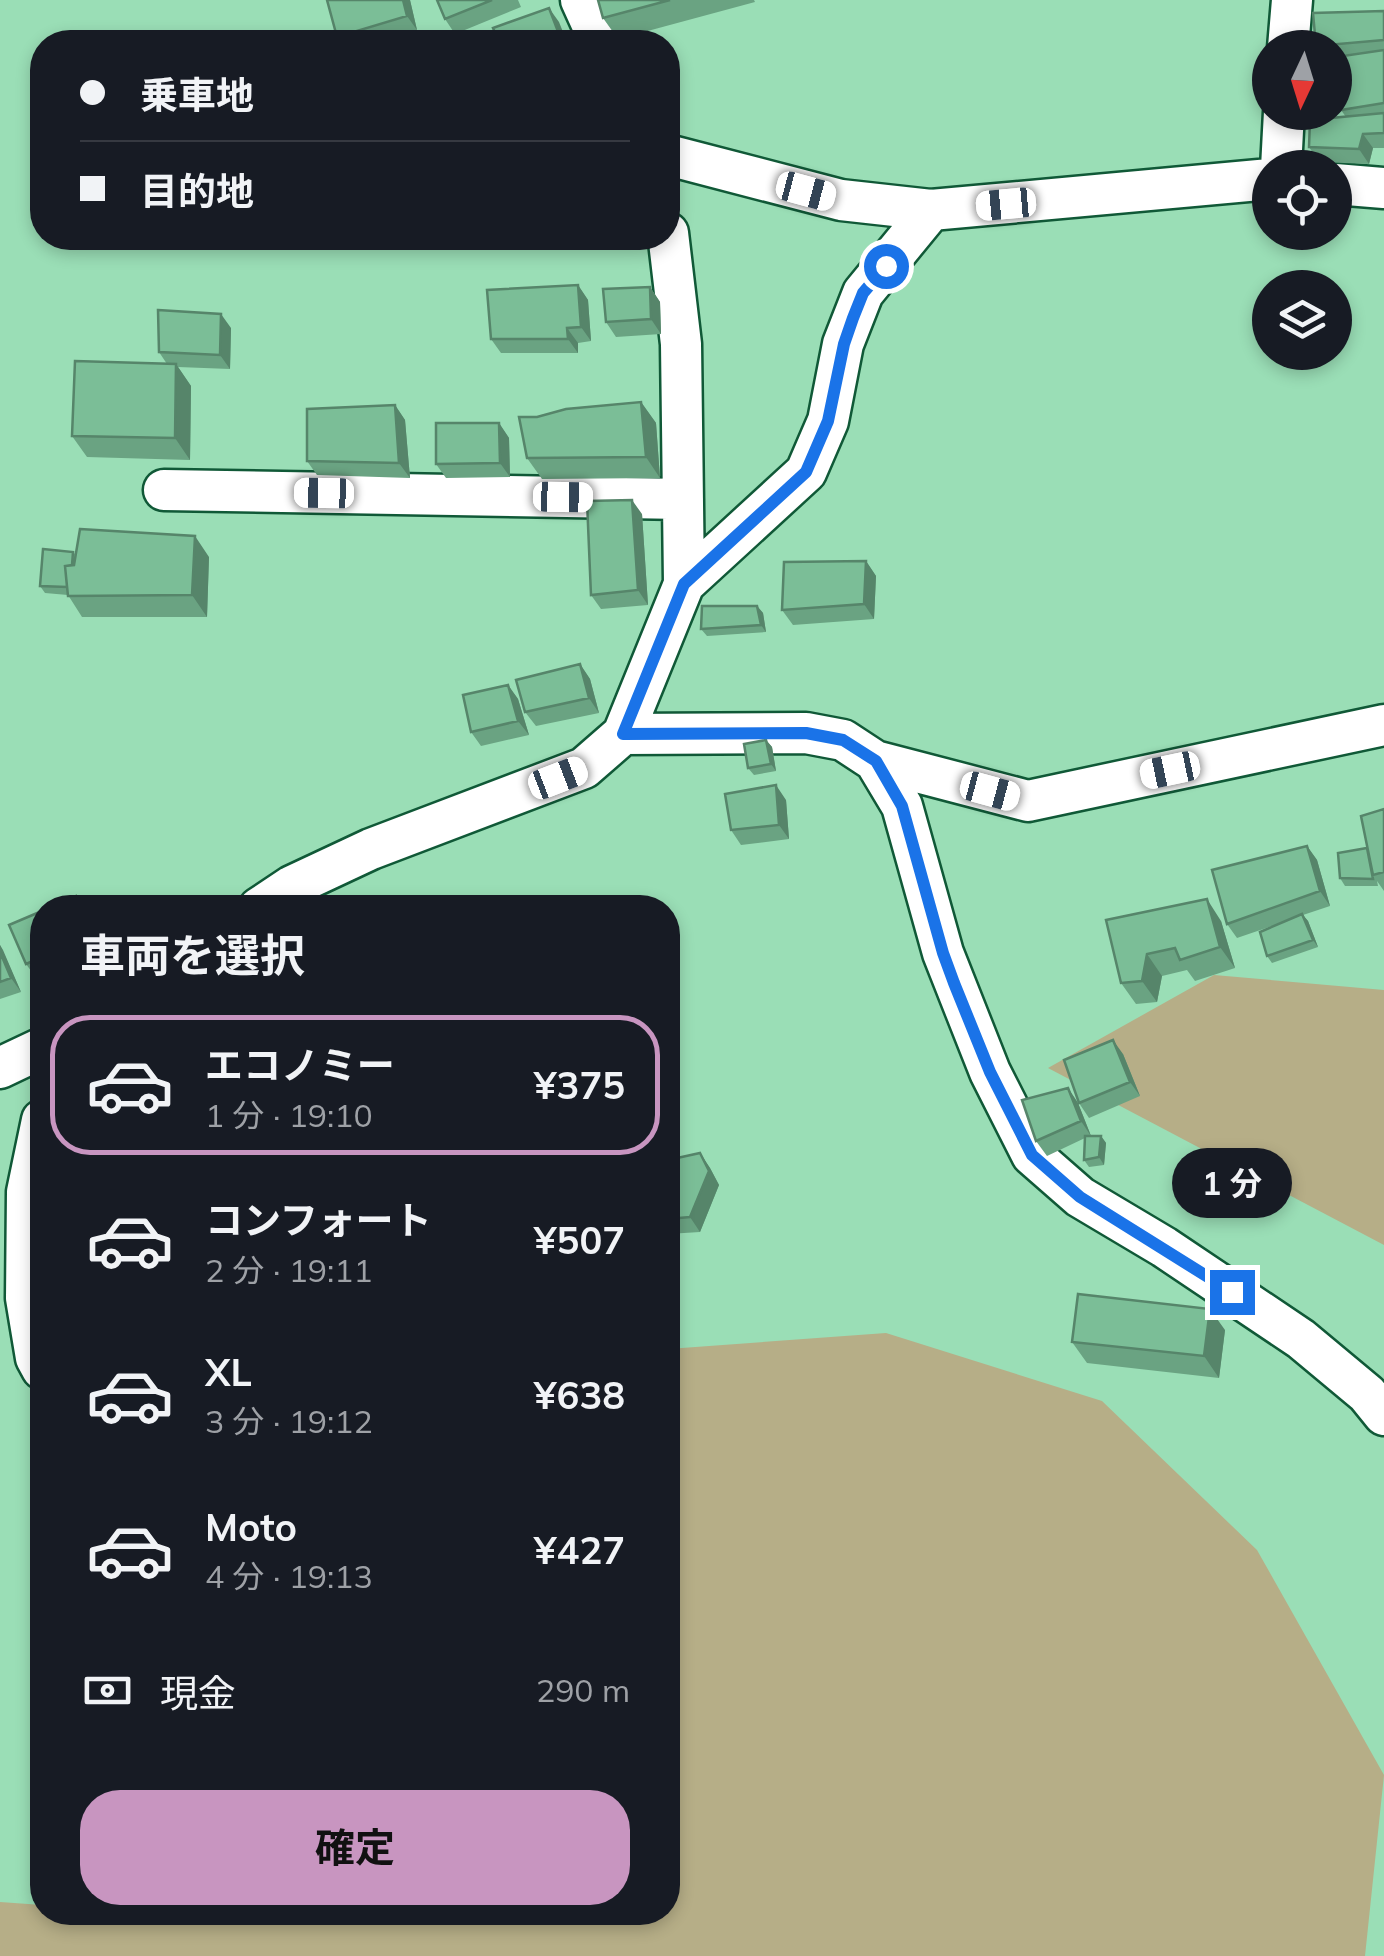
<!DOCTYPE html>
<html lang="ja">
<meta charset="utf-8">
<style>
:root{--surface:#171b24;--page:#242831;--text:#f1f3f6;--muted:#9ea1a6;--line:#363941;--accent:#c895c0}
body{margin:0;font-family:Mulish,"Noto Sans JP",sans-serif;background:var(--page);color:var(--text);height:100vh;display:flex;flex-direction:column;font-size:38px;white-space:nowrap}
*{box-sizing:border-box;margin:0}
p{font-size:32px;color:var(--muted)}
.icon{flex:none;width:55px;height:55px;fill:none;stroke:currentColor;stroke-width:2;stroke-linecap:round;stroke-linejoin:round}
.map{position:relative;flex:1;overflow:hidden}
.side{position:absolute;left:30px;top:895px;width:650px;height:1030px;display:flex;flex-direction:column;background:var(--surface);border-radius:40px;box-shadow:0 5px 15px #0003}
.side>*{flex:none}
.guide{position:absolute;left:30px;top:30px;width:650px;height:220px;border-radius:40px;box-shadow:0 5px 15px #0003;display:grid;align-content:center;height:220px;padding:0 50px;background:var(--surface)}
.needle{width:65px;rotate:184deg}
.controls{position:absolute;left:1252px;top:30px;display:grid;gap:20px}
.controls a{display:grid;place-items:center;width:100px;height:100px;border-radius:50%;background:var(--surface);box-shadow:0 5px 15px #0003;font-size:50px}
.end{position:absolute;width:45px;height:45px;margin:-22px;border:12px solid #1a73e8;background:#fff;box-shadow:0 0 0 5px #fff}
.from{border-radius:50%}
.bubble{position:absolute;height:70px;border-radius:35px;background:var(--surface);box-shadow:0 5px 15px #0003;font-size:32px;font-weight:700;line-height:70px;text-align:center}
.car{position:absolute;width:30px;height:60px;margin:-30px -15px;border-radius:12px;box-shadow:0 0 8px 2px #0007;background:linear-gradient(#fff 24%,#345 0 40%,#fff 0 76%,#345 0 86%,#fff 0)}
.guide b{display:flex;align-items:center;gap:35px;height:95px;font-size:38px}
.guide b+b{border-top:2px solid var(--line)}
.guide i{width:25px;height:25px;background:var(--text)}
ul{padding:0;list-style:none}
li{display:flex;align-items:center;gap:30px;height:140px;margin:0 20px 15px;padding:0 30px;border:5px solid transparent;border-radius:40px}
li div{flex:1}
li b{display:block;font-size:38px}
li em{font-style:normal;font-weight:700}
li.active{border-color:var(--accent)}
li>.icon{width:90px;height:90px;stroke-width:1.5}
h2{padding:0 50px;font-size:45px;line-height:120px}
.pay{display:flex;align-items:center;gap:25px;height:110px;padding:0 50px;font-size:38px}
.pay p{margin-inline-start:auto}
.primary-button{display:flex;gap:20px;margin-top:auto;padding:20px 50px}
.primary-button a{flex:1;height:115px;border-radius:40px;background:var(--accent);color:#111;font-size:40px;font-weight:700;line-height:115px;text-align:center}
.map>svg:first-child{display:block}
.green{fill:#b6ae87}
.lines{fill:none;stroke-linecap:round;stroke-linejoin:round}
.minor-casing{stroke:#105937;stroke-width:45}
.minor{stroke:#fff;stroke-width:40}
.wall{fill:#6aa382}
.shaded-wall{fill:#56856a}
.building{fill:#7bbe97;stroke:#56856a;stroke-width:2.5}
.route{stroke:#1a73e8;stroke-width:12}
</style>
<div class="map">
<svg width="1384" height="1956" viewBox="0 0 1384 1956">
<rect width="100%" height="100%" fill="#9adeb6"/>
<path class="green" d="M1214,975L1384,990V1245L1048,1068Z
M886,1333L1102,1401L1257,1550L1384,1775L1365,1956H0V1902L42,1905V1912H668V1349Z"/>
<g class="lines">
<g class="minor-casing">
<path id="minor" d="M581,0L600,42
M1288,48L1292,0
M668,155L841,200L931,210L1270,179
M1281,168L1284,112
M1335,184L1384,188
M164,490L683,499
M684,584L806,472L828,421L843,344L863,293L931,210
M623,734L806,733L843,740L875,761L902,806L943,953L990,1072L1032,1155L1080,1197L1164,1247L1301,1339L1367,1394L1384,1415
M875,761L1028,801L1384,725
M259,908L292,886L371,849L584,768L623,734L684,584L681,344L668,233
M0,1068L42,1048
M42,1120L27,1192L26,1298L36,1358L42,1369"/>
</g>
<use href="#minor" class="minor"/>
</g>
<path class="wall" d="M410,0L417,30L376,42H341L337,37Z
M437,0H518L521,7L455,34L445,19Z
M598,0H754L755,2L618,39L603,18Z
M1384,11V148H1373L1369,164L1319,162L1309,147L1346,117L1341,110L1335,48L1316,46Z
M578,285L588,300L591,341L578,343V353H501L491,339Z
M650,287L660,302L661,334L616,337L606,322Z
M231,328L230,369L178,367L191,386L190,460L87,457L72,436L167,364L159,352Z
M641,402L656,423L660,478L542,479L527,458L537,417Z
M395,405L405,420L410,478L317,475L307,461Z
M499,423L509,438L510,477L446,478L436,464Z
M642,514L648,605L601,609L591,595Z
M73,552L76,555L209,557L207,617H82L68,595L45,593L40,586Z
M866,561L876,576L874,619L793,625L782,610Z
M757,606L763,613L766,632L707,636L701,629Z
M580,664L590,679L599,713L536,726L525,712Z
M508,685L518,699L529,735L481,746L471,732Z
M766,740L772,747L776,771L754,775L748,768Z
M786,800L789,839L741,845L731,830Z
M1384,809V891L1377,881L1378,886H1345L1340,878L1367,848Z
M1307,846L1317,860L1330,906L1303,915L1308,921L1318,947L1272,963L1267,956L1281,923L1237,938L1227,924Z
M42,911V976L37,979L26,964Z
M1106,920L1221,921L1235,968L1195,981L1187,970L1162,976L1157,1002L1136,1004L1121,983Z
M0,945L21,992L0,999Z
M1123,1054L1140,1096L1089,1118L1079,1103Z
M1068,1088L1078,1103L1091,1136H1101L1106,1143L1104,1165L1089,1167L1084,1160L1085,1138L1047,1156L1036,1141Z
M700,1153L710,1168L719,1185L700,1232L668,1234V1160Z
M1225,1330L1219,1378L1087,1363L1072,1342Z"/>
<path class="shaded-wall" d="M403,0H410L417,30L407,16Z
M549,8L559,22L567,42H562Z
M1363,134L1373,148L1369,164L1359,149Z
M578,285L588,300L591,341L581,327Z
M650,287L660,302L661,334L651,319Z
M221,314L231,328L230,369L220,355Z
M567,328L578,343V353L568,339Z
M176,364L191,386L190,460L175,438Z
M641,402L656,423L660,478L646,457Z
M395,405L405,420L410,478L399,463Z
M499,423L509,438L510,477L500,463Z
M632,500L642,514L648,605L638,590Z
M195,536L209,557L207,617L192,595Z
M866,561L876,576L874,619L864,604Z
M757,606L763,613L766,632L761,625Z
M580,664L590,679L599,713L589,698Z
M508,685L518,699L529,735L518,721Z
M766,740L772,747L776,771L771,764Z
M776,785L786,800L789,839L779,825Z
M1307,846L1317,860L1330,906L1320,891Z
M1207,899L1221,921L1235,968L1220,947Z
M1302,914L1308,921L1318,947L1313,940Z
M0,945L3,950L21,992L11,978L0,952Z
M1147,954L1162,976L1157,1002L1142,981Z
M1113,1040L1123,1054L1140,1096L1130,1082Z
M1068,1088L1078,1103L1091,1136L1081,1121Z
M1101,1136L1106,1143L1104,1165L1099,1157Z
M700,1153L710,1168L719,1185L700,1232L690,1217Z
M1210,1309L1225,1330L1219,1378L1204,1356Z"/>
<path class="building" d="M327,0H403L407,16L337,37Z
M437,0H492L445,19Z
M598,0H670L603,18Z
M549,8L562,42H499L493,28Z
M1384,11V40L1316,46L1313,13Z
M1384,50V103L1341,110L1336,57Z
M1384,113V133L1363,134L1359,149L1309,147L1310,120Z
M578,285L581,327L567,328L568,339H491L487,290Z
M650,287L651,319L606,322L603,289Z
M158,310L221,314L220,355L159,352Z
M75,361L176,364L175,438L72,436Z
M641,402L646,457L527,458L519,417H537L566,409Z
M395,405L399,463L307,461V409Z
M436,423H499L500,463L436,464Z
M632,500L638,590L591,595L587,501Z
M80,529L195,536L192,595L68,596L65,566L74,565Z
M43,549L73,552L72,565L65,566L67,587L40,586Z
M866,561L864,604L782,610L784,562Z
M702,606H757L761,625L701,629Z
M580,664L589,698L525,712L516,680Z
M508,685L518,721L471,732L463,695Z
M766,740L771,764L748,768L744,744Z
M776,785L779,825L731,830L725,794Z
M1384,809V872L1373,875L1361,816Z
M1307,846L1320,891L1227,924L1212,870Z
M1367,848L1373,879L1340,878L1338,853Z
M76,896L80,908H50Z
M1207,899L1220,947L1180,960L1175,948L1147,954L1142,981L1121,983L1106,920Z
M42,911V957L26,964L9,925Z
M1302,914L1313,940L1267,956L1260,932Z
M0,952L11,978L0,982Z
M1113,1040L1130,1082L1079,1103L1064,1060Z
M1068,1088L1081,1121L1036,1141L1022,1100Z
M1085,1136H1101L1099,1157L1084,1160Z
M700,1153L709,1171L690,1217L668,1219V1160Z
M1078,1294L1210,1309L1204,1356L1072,1342Z"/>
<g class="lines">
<path class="route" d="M886,266L863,293L853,318L844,344L828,421L806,472L684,584L623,734L806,733L843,740L876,761L902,806L943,953L954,983L990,1072L1032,1155L1080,1197L1232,1292"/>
</g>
</svg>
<div class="controls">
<a><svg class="needle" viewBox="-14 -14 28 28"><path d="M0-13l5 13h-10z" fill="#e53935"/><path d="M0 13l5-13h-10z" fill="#9ea1a6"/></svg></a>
<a><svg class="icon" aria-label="locate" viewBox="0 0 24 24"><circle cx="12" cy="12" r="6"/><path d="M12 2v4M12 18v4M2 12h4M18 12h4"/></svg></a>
<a><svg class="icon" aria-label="layers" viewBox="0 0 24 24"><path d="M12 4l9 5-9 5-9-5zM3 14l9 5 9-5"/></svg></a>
</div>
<i class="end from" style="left:886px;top:266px"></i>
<i class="end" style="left:1232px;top:1292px"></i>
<div class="bubble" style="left:1172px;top:1148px;width:120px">1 分</div>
<i class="car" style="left:806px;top:191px;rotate:105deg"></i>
<i class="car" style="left:1006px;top:204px;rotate:265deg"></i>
<i class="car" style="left:324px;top:493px;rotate:271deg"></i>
<i class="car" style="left:563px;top:497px;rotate:91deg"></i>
<i class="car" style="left:1170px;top:770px;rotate:258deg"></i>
<i class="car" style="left:558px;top:778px;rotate:69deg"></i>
<i class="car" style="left:990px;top:791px;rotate:105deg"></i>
<div class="guide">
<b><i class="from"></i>乗車地</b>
<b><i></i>目的地</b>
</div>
<section class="side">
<h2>車両を選択</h2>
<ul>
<li class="active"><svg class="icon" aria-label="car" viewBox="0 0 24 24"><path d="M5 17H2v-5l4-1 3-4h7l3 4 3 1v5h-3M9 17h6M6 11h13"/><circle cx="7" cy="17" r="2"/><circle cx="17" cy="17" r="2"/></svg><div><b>エコノミー</b><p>1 分 · 19:10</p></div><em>¥375</em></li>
<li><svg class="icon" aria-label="car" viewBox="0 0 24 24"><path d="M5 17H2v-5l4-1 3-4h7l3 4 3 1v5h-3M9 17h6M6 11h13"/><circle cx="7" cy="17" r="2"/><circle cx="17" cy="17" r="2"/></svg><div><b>コンフォート</b><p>2 分 · 19:11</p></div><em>¥507</em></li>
<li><svg class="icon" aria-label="car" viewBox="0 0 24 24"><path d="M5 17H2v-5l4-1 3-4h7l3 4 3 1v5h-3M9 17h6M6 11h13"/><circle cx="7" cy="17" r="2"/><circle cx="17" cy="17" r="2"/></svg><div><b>XL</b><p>3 分 · 19:12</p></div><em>¥638</em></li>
<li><svg class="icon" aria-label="car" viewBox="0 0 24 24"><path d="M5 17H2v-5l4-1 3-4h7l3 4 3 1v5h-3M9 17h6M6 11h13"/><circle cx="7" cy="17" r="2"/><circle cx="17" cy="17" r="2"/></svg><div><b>Moto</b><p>4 分 · 19:13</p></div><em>¥427</em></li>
</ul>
<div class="pay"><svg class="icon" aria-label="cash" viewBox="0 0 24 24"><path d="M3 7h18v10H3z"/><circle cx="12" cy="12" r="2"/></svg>現金<p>290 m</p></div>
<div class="primary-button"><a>確定</a></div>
</section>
</div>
